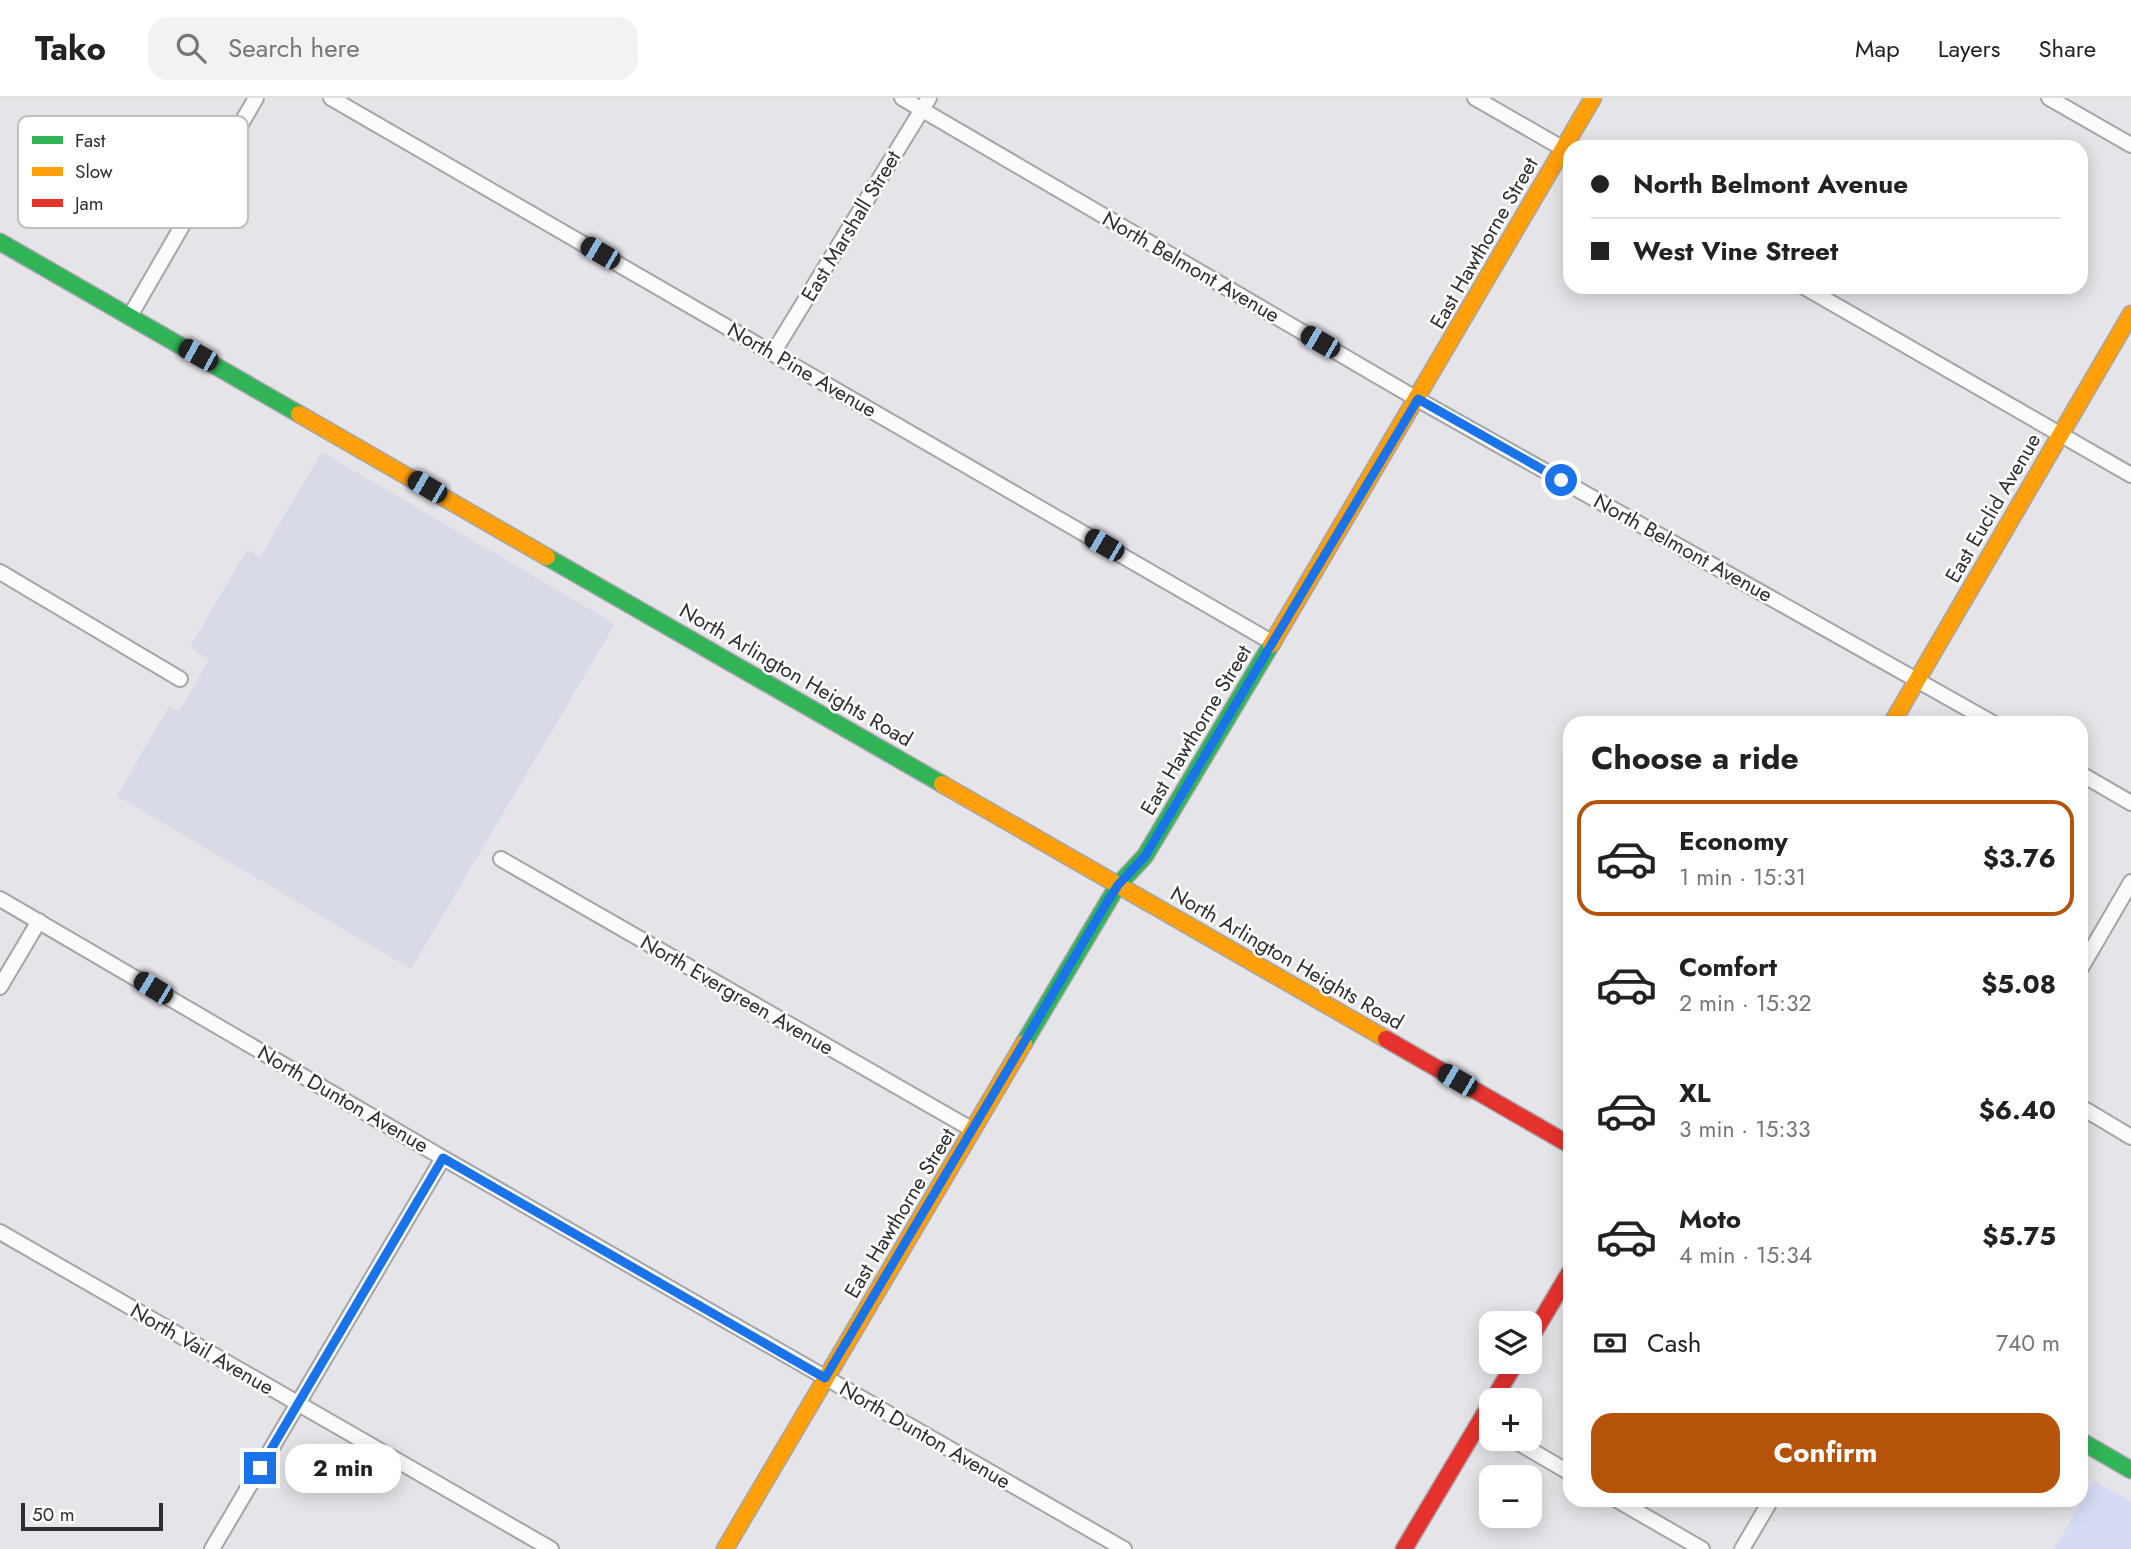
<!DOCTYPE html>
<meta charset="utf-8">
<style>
:root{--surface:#fff;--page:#f2f2f2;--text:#222;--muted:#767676;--line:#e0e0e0;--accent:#b45309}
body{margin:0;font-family:Jost,sans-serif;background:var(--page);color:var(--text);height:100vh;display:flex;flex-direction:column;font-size:26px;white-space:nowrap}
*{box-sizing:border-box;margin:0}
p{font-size:23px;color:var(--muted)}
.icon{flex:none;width:38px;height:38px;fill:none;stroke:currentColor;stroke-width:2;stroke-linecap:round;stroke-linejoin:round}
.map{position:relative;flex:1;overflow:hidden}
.panel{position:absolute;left:1563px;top:618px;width:525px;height:791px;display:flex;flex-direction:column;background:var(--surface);border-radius:21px;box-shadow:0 4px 18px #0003}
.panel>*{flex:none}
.guide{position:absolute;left:1563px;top:42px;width:525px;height:154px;border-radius:21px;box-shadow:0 4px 18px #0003;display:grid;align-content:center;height:154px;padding:0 28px;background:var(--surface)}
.fabs{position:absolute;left:1479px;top:1213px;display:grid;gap:14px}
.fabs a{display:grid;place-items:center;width:63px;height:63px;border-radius:14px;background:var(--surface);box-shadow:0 4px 18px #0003;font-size:35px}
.scale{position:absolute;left:21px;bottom:18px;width:142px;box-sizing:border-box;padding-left:7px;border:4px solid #2d2e31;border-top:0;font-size:19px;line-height:24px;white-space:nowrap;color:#2d2e31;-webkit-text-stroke:5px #fff;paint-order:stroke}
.end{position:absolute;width:32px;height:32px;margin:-16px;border:9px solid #1a73e8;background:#fff;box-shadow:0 0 0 4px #fff}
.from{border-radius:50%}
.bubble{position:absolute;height:49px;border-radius:21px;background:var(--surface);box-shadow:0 4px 18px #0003;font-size:23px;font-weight:700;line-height:49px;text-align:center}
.car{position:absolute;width:21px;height:42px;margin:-21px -10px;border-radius:9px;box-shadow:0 0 5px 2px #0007;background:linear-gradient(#222 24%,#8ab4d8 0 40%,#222 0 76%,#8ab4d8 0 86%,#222 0)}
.guide b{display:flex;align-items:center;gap:24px;height:66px;font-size:26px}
.guide b+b{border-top:2px solid var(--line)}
.guide i{width:18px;height:18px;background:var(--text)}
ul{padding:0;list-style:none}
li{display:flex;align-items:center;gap:21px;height:116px;margin:0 14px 10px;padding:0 14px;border:4px solid transparent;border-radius:21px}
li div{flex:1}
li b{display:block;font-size:26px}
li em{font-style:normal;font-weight:700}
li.active{border-color:var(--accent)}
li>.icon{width:63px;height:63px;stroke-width:1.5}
h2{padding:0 28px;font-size:32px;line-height:84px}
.pay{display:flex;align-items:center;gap:18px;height:77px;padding:0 28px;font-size:26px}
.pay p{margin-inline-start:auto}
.action{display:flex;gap:14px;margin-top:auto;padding:14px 28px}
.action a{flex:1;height:80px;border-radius:21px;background:var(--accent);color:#fff;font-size:28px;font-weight:700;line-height:80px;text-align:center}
header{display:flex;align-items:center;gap:42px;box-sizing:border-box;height:98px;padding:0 35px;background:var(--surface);border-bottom:2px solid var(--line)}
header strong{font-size:33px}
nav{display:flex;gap:38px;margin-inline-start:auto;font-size:24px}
.search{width:490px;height:63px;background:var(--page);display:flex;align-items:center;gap:18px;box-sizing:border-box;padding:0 24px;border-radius:21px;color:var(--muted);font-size:26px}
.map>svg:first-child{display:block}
.built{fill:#d8dae6}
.green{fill:#d6dbf5}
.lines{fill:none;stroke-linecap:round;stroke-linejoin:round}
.street-casing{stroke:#a4a5a9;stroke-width:18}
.fast-casing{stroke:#a4a5a9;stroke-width:19}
.slow-casing{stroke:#a4a5a9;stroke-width:19}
.jam-casing{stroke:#a4a5a9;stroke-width:19}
.street{stroke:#fbfbfc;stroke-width:14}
.fast{stroke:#30b455;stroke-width:16}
.slow{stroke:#ff9f0a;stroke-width:16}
.jam{stroke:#e5322d;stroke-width:16}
.route{stroke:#1a73e8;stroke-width:9}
.labels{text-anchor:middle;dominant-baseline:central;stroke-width:5;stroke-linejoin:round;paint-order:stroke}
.street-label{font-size:21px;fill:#2d2e31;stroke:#fff}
.key{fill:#fff;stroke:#c0c0c1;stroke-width:2}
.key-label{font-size:19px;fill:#2d2e31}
</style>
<header>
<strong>Tako</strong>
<div class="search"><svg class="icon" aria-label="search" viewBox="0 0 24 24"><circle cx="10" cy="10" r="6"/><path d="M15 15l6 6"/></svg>Search here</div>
<nav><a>Map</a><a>Layers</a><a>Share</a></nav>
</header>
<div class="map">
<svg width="2131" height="1451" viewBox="0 0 2131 1451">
<rect width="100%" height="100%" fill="#e4e4e9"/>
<path class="built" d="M322,354L615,526L411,871L117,698L169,608L179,613L209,562L190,549L247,452L260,459Z"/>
<path class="green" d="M2094,1383L2131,1404V1451H2054Z"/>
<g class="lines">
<g class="street-casing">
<path id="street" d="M331,0L1273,545
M902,0L1417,301L1993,625
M1475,0L1569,54
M2049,0L2131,47
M1804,189L2131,377
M130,218L256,0
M773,255L929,0
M0,474L180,581
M2081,676L2131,705
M501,761L973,1032
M0,801L443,1060L1124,1451
M2081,870L2131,784
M0,889L39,823
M2081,1009L2131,1039
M0,1134L551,1451
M1510,1340L1570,1375
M1617,1402L1702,1451
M212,1451L443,1060
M1742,1451L1771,1402"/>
</g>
<g class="fast-casing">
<path id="fast" d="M0,144L299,316
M547,459L942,686
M1024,945L1118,787L1145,758L1271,547
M2081,1343L2131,1372"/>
</g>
<g class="slow-casing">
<path id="slow" d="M299,316L547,459
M1271,547L1593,0
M1892,625L2131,216
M942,686L1386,941
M725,1451L1024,945"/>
</g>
<g class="jam-casing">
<path id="jam" d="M1386,941L1570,1047
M1530,1241L1570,1174
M1493,1302L1516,1264
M1404,1451L1491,1305"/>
</g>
<use href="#street" class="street"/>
<use href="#fast" class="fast"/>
<use href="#slow" class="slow"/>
<use href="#jam" class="jam"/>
</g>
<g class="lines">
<path class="route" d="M260,1370L443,1060L825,1280L1106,806L1118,787L1145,758L1418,301L1561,382"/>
</g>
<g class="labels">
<g class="street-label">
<text transform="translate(851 128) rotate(-59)">East Marshall Street</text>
<text transform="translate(1484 145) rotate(-60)">East Hawthorne Street</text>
<text transform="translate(1191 169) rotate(30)">North Belmont Avenue</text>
<text transform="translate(802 272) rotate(30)">North Pine Avenue</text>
<text transform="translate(1993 410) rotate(-60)">East Euclid Avenue</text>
<text transform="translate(1683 450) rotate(29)">North Belmont Avenue</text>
<text transform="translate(796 577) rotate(30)">North Arlington Heights Road</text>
<text transform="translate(1196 632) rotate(-59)">East Hawthorne Street</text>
<text transform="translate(1287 860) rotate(30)">North Arlington Heights Road</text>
<text transform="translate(737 897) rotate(30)">North Evergreen Avenue</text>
<text transform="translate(343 1001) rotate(30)">North Dunton Avenue</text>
<text transform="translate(900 1115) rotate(-59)">East Hawthorne Street</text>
<text transform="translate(202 1251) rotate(30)">North Vail Avenue</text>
<text transform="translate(925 1337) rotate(30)">North Dunton Avenue</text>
</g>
</g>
<rect x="18" y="18" width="230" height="112" rx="10" class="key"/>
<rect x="32" y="38" width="31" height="8" fill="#30b455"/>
<rect x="32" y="69" width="31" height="9" fill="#ff9f0a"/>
<rect x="32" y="101" width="31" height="8" fill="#e5322d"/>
<g class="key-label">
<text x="75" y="49">Fast</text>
<text x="75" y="80">Slow</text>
<text x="75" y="112">Jam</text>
</g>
</svg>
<div class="fabs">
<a><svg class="icon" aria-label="layers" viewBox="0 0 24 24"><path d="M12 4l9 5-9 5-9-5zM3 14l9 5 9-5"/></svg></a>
<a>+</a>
<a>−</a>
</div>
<div class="scale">50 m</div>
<i class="end from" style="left:1561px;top:382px"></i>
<i class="end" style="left:260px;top:1370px"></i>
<div class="bubble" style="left:285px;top:1346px;width:116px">2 min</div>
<i class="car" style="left:600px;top:155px;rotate:300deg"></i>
<i class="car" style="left:1320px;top:244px;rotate:300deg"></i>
<i class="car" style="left:198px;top:257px;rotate:299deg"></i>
<i class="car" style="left:427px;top:389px;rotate:300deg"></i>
<i class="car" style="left:1104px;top:447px;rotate:300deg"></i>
<i class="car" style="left:153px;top:890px;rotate:301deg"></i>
<i class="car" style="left:1457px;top:982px;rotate:300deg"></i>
<div class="guide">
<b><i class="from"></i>North Belmont Avenue</b>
<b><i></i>West Vine Street</b>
</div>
<section class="panel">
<h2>Choose a ride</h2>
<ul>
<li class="active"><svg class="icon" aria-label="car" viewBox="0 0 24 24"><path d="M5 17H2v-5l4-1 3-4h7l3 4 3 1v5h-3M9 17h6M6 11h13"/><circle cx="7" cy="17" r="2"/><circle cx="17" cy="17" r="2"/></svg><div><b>Economy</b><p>1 min · 15:31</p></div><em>$3.76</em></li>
<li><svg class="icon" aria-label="car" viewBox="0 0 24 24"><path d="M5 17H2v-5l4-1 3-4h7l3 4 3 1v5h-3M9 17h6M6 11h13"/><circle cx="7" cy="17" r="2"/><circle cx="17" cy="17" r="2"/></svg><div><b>Comfort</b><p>2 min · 15:32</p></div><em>$5.08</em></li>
<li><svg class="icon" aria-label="car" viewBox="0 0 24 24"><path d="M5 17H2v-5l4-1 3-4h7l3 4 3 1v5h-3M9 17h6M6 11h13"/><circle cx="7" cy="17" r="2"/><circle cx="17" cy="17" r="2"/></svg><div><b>XL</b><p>3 min · 15:33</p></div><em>$6.40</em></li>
<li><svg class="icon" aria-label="car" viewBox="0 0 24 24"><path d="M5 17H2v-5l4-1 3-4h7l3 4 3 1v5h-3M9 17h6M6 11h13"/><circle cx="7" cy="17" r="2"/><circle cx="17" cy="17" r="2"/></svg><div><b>Moto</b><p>4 min · 15:34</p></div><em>$5.75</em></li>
</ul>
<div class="pay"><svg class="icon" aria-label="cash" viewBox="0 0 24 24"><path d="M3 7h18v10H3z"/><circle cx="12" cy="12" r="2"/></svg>Cash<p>740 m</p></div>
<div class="action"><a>Confirm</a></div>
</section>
</div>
